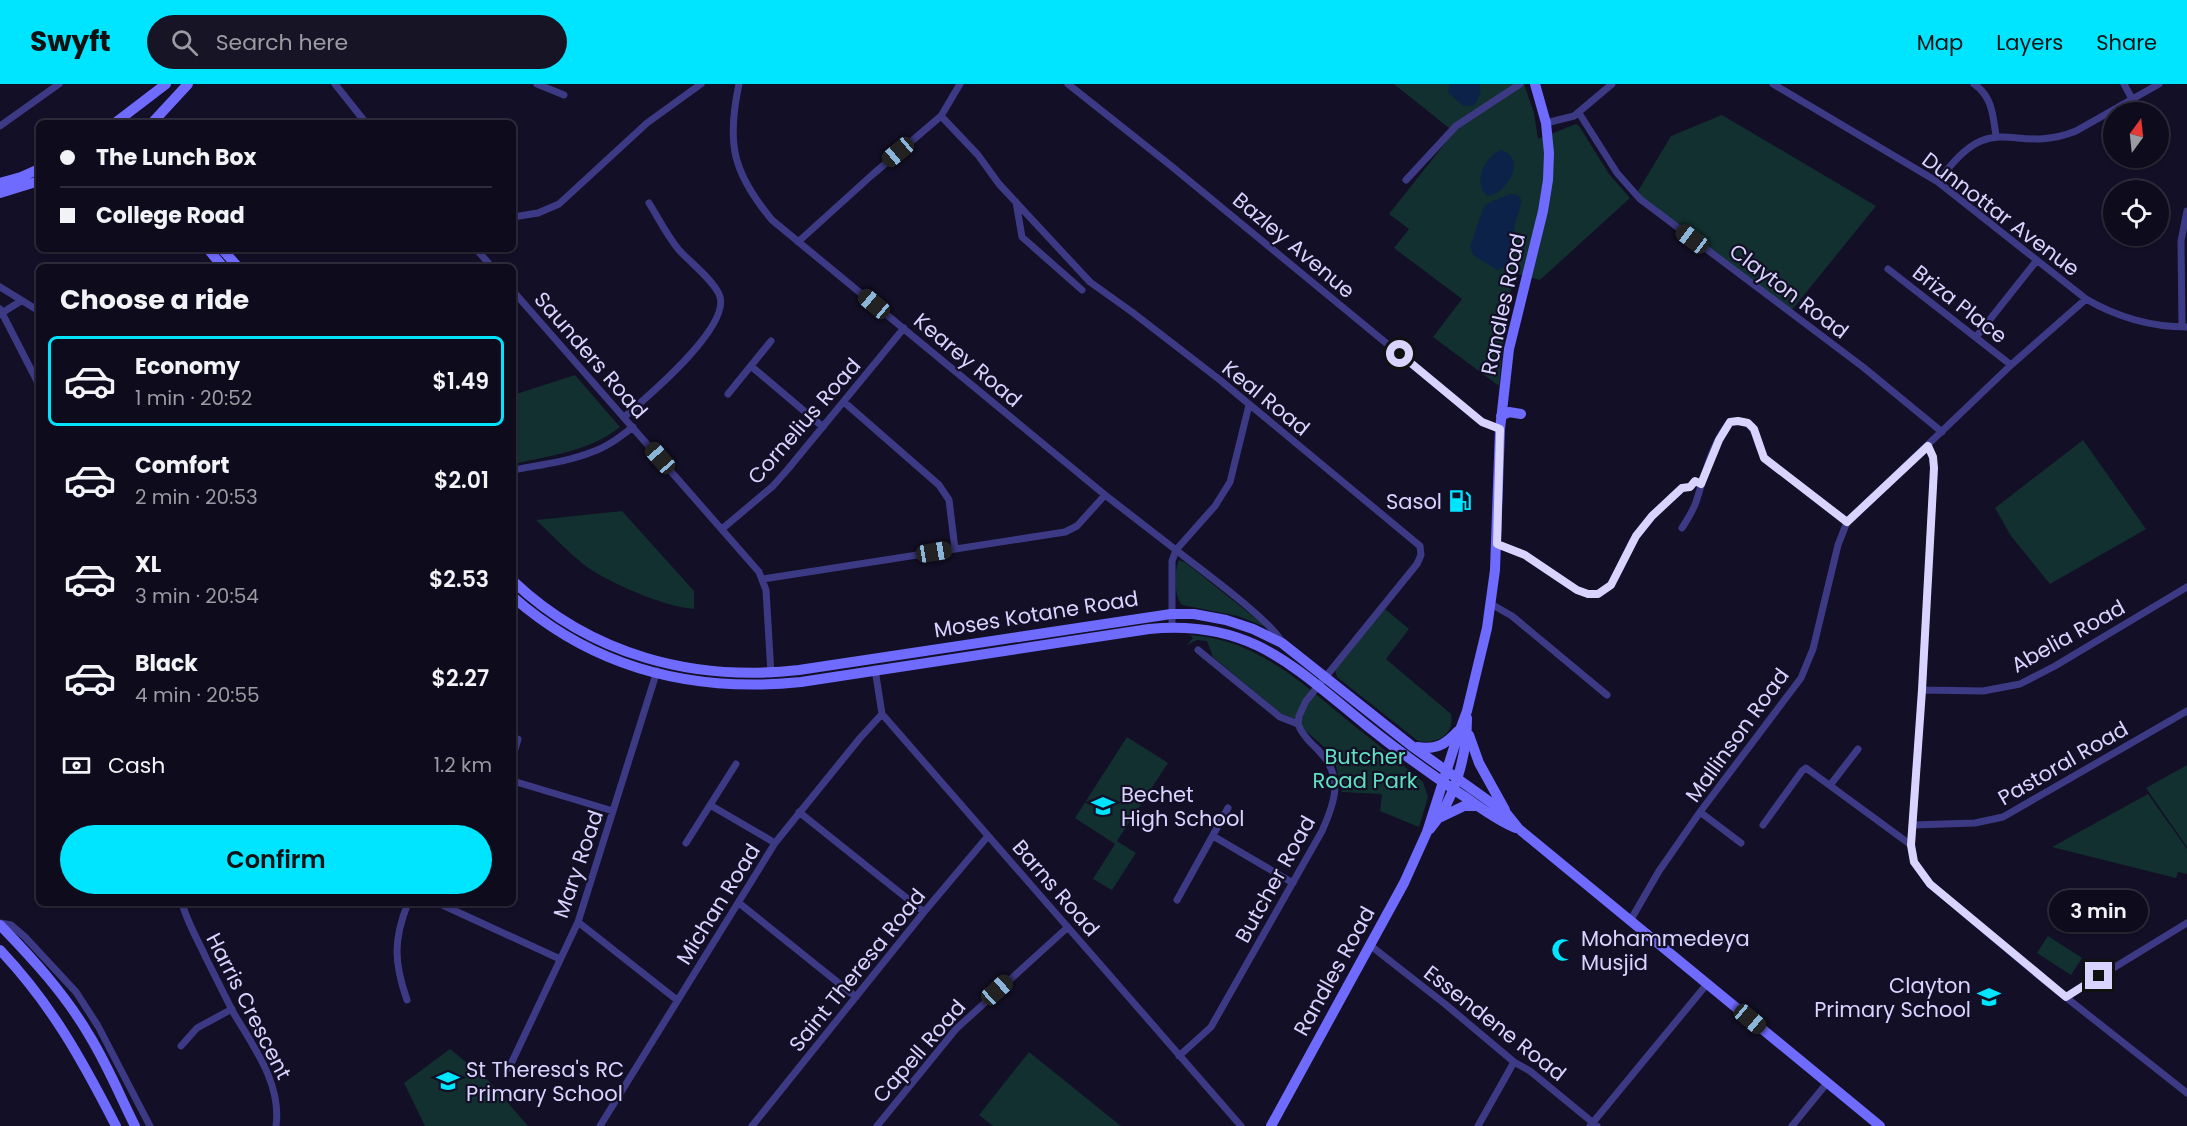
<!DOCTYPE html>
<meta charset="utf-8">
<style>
:root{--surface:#0e0b1c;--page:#171425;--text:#f1f3f6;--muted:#9b9ba3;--line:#2e2b3b;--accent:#00e5ff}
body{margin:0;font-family:Poppins,sans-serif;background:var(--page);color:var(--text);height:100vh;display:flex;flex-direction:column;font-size:22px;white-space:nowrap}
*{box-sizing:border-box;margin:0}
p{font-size:20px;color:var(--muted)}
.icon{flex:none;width:33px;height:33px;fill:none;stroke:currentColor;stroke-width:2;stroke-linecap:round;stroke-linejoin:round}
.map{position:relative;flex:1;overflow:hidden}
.sheet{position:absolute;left:36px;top:180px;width:480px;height:642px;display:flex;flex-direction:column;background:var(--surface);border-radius:9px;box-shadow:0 2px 4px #0004,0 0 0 2px var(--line)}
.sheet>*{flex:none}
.banner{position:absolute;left:36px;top:36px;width:480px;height:132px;border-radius:9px;box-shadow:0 2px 4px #0004,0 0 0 2px var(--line);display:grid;align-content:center;height:132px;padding:0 24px;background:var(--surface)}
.needle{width:39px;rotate:15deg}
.tools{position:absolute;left:2103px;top:18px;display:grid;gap:12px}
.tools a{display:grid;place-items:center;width:66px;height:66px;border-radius:50%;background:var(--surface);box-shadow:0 2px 4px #0004,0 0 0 2px var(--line);font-size:30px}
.end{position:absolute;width:27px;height:27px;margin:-14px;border:8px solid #d9d4ff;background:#111;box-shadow:0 0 0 3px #111}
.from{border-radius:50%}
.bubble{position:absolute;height:42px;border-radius:21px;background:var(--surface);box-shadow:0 2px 4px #0004,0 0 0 2px var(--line);font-size:20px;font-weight:600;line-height:42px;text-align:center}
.car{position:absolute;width:18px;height:36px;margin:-18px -9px;border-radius:8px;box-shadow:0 0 4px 2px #0007;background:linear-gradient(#222 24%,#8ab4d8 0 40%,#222 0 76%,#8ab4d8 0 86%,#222 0)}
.banner b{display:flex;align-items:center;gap:21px;height:57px;font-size:22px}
.banner b+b{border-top:2px solid var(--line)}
.banner i{width:15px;height:15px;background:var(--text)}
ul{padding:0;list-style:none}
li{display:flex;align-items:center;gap:18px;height:90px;margin:0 12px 9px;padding:0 12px;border:3px solid transparent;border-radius:9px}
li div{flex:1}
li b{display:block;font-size:22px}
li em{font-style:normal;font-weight:600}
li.active{border-color:var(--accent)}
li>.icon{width:54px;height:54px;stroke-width:1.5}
h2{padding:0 24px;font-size:27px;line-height:72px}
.pay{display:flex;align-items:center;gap:15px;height:66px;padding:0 24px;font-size:22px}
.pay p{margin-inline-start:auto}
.primary-button{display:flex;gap:12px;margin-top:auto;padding:12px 24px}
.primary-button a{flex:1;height:69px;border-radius:36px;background:var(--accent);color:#111;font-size:24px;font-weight:600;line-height:69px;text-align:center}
header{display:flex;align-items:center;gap:36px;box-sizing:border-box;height:84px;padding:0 30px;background:var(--accent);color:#111}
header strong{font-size:28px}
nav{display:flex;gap:33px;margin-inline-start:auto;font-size:21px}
.search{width:420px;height:54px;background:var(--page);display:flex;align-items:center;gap:15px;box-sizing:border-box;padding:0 21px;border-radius:33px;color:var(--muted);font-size:22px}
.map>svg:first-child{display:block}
.green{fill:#12302f}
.water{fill:#0c2248}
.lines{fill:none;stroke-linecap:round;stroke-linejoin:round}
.street{stroke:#3d3a85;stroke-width:7}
.secondary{stroke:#6f6bff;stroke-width:10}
.route{stroke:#d9d4ff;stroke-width:8}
.labels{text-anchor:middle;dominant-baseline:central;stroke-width:4.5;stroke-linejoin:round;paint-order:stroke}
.street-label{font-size:21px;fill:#d9d4ff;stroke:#130f26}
.poi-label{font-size:21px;fill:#d9d4ff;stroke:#130f26;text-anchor:start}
.park-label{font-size:21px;fill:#5fe0c0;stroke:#130f26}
</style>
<header>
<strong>Swyft</strong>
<div class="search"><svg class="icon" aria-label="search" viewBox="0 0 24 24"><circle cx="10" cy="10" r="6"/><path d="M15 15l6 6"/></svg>Search here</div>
<nav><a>Map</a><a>Layers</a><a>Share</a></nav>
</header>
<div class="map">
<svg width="2187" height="1042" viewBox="0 0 2187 1042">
<rect width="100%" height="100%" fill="#130f26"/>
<path class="green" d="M1394,0H1524L1534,29L1538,55L1576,40L1579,42L1609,90L1630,114L1540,196L1514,189L1507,224L1499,302L1433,253L1462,215L1394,164L1409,145L1389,130L1454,48Z
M1722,31L1876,122L1792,226L1635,112L1671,52Z
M575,291L620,343C588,368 552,371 513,380V311Z
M2083,356L2146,445L2050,500L2011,452L1995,424Z
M622,427L694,507V525C665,523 606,498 583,480C566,466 551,450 536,436Z
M1179,476L1186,479L1268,544L1238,532L1182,521C1174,513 1174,487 1179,476Z
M1385,525L1409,545L1386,575L1451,630C1455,651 1436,661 1418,657L1337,593L1335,586Z
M1190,551C1252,555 1296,593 1341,631C1368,653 1396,675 1423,698L1428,713L1419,743L1380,727L1382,710L1342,708L1335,678L1323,662L1291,634L1280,629L1213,573L1207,557L1197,556L1187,561L1193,554Z
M1127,653L1168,679L1117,757L1136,769L1112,806L1093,795L1115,760L1075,734Z
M2187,681V763L2146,704Z
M2148,710L2187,765V790L2178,788L2176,794L2052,763Z
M2048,852L2082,874L2071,891L2037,869Z
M450,965L489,997L528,1042H425L404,999Z
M1029,968L1121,1042H993L979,1031Z"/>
<path class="water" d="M1450,0H1479C1483,7 1478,16 1473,22H1463L1448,8Z
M1501,66C1528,73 1507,111 1487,112C1472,99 1485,72 1501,66Z
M1511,110L1518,111L1521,115C1521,125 1517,131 1515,140C1512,156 1520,182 1497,186L1473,171L1470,162C1475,152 1481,124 1487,120C1494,116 1503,113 1511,110Z"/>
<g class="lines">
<path class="street" d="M335,0L366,39
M537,0L564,11
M739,0C726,60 733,89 772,136L1105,411L1176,466L1172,477V542
M1068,0L1170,81L1482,338L1500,345
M1773,0L1938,98L2086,215C2117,233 2150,243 2187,243
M1974,0C1992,12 1993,31 1996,52
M2124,0L2132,15
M1579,29L1617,89L1640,115L1863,283L1942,348
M941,32L978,71L999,100L1090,198L1132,228L1220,296L1420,462L1421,471L1417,480L1306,617L1299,632L1298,640
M1546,39L1574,32L1612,0
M0,42L59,0
M1406,96L1456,42L1520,0
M1938,98C1993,20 2011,73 2076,47L2159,0
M1016,118L1022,153L1082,206
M513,133L538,129L559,120L647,39L701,0
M798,158L872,91L941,32L960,0
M476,165L492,183
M1888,185L2011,281
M0,203L39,227
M513,207L759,488L766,506L771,590
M0,225L39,301
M0,230L21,217
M2182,243L2181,157L2187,127
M1976,253L2037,176
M752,283L823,343
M728,310L771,257
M844,318L939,401L949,416L955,465
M1249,321L1230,398L1215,422L1176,466C1197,483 1275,539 1282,559
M624,333C646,314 734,241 719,210C712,195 691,179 679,166C667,152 659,135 649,119
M1928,362L1933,373L1934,384L1922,606L1911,761L1914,778L1930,800L2044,896L2187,1009
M513,386C539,381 567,378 592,368C607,363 620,353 633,343
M1682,444C1687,436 1693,427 1696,418C1705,391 1711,360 1730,338C1762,332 1751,361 1768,377L1847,438
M722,445L773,402L788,385L904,244
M1497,460L1525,471L1577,506L1588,510H1598L1611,501L1632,458L1652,432L1682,404L1690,403L1695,397L1701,400
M763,495L1065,448L1077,442L1105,411
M1491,520L1512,532L1607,611
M875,585L882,630L1241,1042
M1922,606L1983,607L2020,600L2055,582L2187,503
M513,672L518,655
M513,697L613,727
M1831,700L1858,665
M710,721L775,759
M799,728L924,828
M1700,728L1741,759
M1763,741L1802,687L1806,684L1911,761
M1913,741L1975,739L2003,733L2187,627
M1213,752L1293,799
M686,759L736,680
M1177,816L1228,724
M182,819C187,838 198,856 206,874C215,892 224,910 233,928C253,962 282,1000 276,1042
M438,819L560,875
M739,819L856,913
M1630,837L1659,787L1700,728L1801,594L1813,565L1838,461L1847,438L2011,281L2086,215
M578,838L677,916
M0,839L11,841L25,853L76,908L98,942L150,1042
M1371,862L1445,920L1514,978L1530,987L1597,1042
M2066,913L2187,839
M407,916C394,879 393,856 408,819
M181,962L197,944L232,925
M1179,972L1211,943L1322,747C1335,718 1344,693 1319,667C1311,659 1302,651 1298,640L1280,633L1198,566
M509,984L578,838L657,587
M600,1042L775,759L860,654L882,630
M752,1042L924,828L988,752
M877,1042L956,945L1068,843
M1478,1042L1514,978
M1590,1042L1707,900
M1792,1042L1827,999"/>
<path class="secondary" d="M115,39L166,0
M152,39L188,0
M0,99L21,93L39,85
M0,109L39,97
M208,165L223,183
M222,165L238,183
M1501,332L1509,328L1521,330
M513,497C591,571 693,598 799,586L1171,530H1194L1226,536L1253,545L1282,559L1413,663L1507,730L1519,745L1880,1042
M513,513C595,585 693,609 801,598L1149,545C1250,535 1293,582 1366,641C1397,666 1429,689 1462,711C1480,723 1496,736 1516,744
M1469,651L1479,679L1505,726
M1417,663C1436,666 1445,661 1458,647
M1441,733L1464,722H1477
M1430,745C1455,716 1467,671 1467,634
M0,841C33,875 65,910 89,951C107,980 120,1012 135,1042
M0,866C52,921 82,976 116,1042
M1271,1042L1404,799L1427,748L1457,654L1467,627L1487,544L1495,486L1500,345L1509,265L1543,127L1548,96L1549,69L1546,39L1535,0"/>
</g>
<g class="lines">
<path class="route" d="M1400,270L1482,338L1500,345L1497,460L1525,471L1577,506L1588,510H1598L1611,501L1636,452L1652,432L1682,404L1690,403L1695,397L1701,400L1719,356L1730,338L1738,337L1748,339L1754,345L1764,374L1847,438L1928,362L1933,373L1934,384L1922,606L1911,761L1914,778L1930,800L2066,913L2099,892"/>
</g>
<defs>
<g id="fuel-bare" transform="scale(1.8)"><path d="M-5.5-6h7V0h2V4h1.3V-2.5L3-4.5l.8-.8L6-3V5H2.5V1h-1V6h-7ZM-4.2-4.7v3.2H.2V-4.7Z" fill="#00e5ff" stroke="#130f26" stroke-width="2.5" paint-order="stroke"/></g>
<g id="school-bare" transform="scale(1.8)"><path d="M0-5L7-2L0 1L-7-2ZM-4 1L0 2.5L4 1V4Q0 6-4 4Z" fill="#00e5ff" stroke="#130f26" stroke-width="2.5" paint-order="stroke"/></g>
<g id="mosque-bare" transform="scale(1.8)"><path d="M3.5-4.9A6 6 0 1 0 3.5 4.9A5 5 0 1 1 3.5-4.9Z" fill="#00e5ff" stroke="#130f26" stroke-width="2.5" paint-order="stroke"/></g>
</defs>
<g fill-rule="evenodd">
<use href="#fuel-bare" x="1460" y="417"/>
<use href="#school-bare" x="1103" y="722"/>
<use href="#mosque-bare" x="1563" y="866"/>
<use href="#school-bare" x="1989" y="913"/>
<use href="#school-bare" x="448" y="997"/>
</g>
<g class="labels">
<g class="street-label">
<text transform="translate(2001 130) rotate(37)">Dunnottar Avenue</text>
<text transform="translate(1294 161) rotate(40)">Bazley Avenue</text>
<text transform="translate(1789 207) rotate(37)">Clayton Road</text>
<text transform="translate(1503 220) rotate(-78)">Randles Road</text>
<text transform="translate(1960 220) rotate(38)">Briza Place</text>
<text transform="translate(591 271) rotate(49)">Saunders Road</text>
<text transform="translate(968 276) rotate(40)">Kearey Road</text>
<text transform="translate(1266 314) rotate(39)">Keal Road</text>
<text transform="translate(804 337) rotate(-49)">Cornelius Road</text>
<text transform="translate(1036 530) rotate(-9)">Moses Kotane Road</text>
<text transform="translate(2068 552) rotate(-29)">Abelia Road</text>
<text transform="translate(1737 651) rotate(-54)">Mallinson Road</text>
<text transform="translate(2063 679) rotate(-30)">Pastoral Road</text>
<text transform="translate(578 780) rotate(-71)">Mary Road</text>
<text transform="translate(1275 795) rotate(-61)">Butcher Road</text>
<text transform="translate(1056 804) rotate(49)">Barns Road</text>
<text transform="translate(718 820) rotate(-58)">Michan Road</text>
<text transform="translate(857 886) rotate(-51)">Saint Theresa Road</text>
<text transform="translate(1334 887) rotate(-61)">Randles Road</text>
<text transform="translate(249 922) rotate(63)">Harris Crescent</text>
<text transform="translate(1495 939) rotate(38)">Essendene Road</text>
<text transform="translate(919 967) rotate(-49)">Capell Road</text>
</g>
<g class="poi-label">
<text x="1442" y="417" text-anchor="end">Sasol</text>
<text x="1121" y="710">Bechet<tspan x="1121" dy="24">High School</tspan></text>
<text x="1581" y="854">Mohammedeya<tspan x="1581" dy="24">Musjid</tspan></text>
<text x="1971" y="901" text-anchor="end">Clayton<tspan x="1971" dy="24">Primary School</tspan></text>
<text x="466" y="985">St Theresa's RC<tspan x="466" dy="24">Primary School</tspan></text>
</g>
<g class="park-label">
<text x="1365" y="672">Butcher<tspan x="1365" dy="24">Road Park</tspan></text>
</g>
</g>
</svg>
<div class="tools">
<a><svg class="needle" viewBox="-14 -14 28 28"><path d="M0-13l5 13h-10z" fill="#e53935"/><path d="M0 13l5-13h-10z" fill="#9b9ba3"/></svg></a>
<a><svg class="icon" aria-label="locate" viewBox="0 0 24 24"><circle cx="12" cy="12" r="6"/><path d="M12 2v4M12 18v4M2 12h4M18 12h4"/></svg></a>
</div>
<i class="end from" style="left:1400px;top:270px"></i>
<i class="end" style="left:2099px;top:892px"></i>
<div class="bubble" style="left:2049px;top:806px;width:99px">3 min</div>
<i class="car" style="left:898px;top:68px;rotate:230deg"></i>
<i class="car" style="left:1692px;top:155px;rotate:307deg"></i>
<i class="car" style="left:874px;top:220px;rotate:310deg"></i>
<i class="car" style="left:660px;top:374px;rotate:319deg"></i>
<i class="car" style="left:934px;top:468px;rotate:81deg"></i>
<i class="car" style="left:997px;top:906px;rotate:48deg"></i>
<i class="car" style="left:1750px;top:935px;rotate:130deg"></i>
<div class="banner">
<b><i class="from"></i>The Lunch Box</b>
<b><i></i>College Road</b>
</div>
<section class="sheet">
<h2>Choose a ride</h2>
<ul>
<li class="active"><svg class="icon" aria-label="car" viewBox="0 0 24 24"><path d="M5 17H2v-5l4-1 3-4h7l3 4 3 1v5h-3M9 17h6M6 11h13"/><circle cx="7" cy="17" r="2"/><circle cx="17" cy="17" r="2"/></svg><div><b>Economy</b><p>1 min · 20:52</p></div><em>$1.49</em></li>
<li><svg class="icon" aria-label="car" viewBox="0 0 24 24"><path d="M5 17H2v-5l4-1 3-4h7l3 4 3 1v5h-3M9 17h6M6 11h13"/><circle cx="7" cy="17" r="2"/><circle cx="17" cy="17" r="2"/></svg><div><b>Comfort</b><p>2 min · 20:53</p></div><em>$2.01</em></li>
<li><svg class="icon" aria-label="car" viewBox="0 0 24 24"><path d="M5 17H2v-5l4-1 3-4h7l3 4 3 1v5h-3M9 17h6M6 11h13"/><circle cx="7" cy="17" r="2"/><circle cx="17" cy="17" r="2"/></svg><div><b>XL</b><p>3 min · 20:54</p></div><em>$2.53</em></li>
<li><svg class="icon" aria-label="car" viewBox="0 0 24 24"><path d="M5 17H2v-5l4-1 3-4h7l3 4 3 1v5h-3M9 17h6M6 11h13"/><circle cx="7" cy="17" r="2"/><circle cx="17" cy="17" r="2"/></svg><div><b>Black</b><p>4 min · 20:55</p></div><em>$2.27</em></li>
</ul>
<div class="pay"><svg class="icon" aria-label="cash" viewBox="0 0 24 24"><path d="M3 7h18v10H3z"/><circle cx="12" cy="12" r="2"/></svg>Cash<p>1.2 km</p></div>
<div class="primary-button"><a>Confirm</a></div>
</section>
</div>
